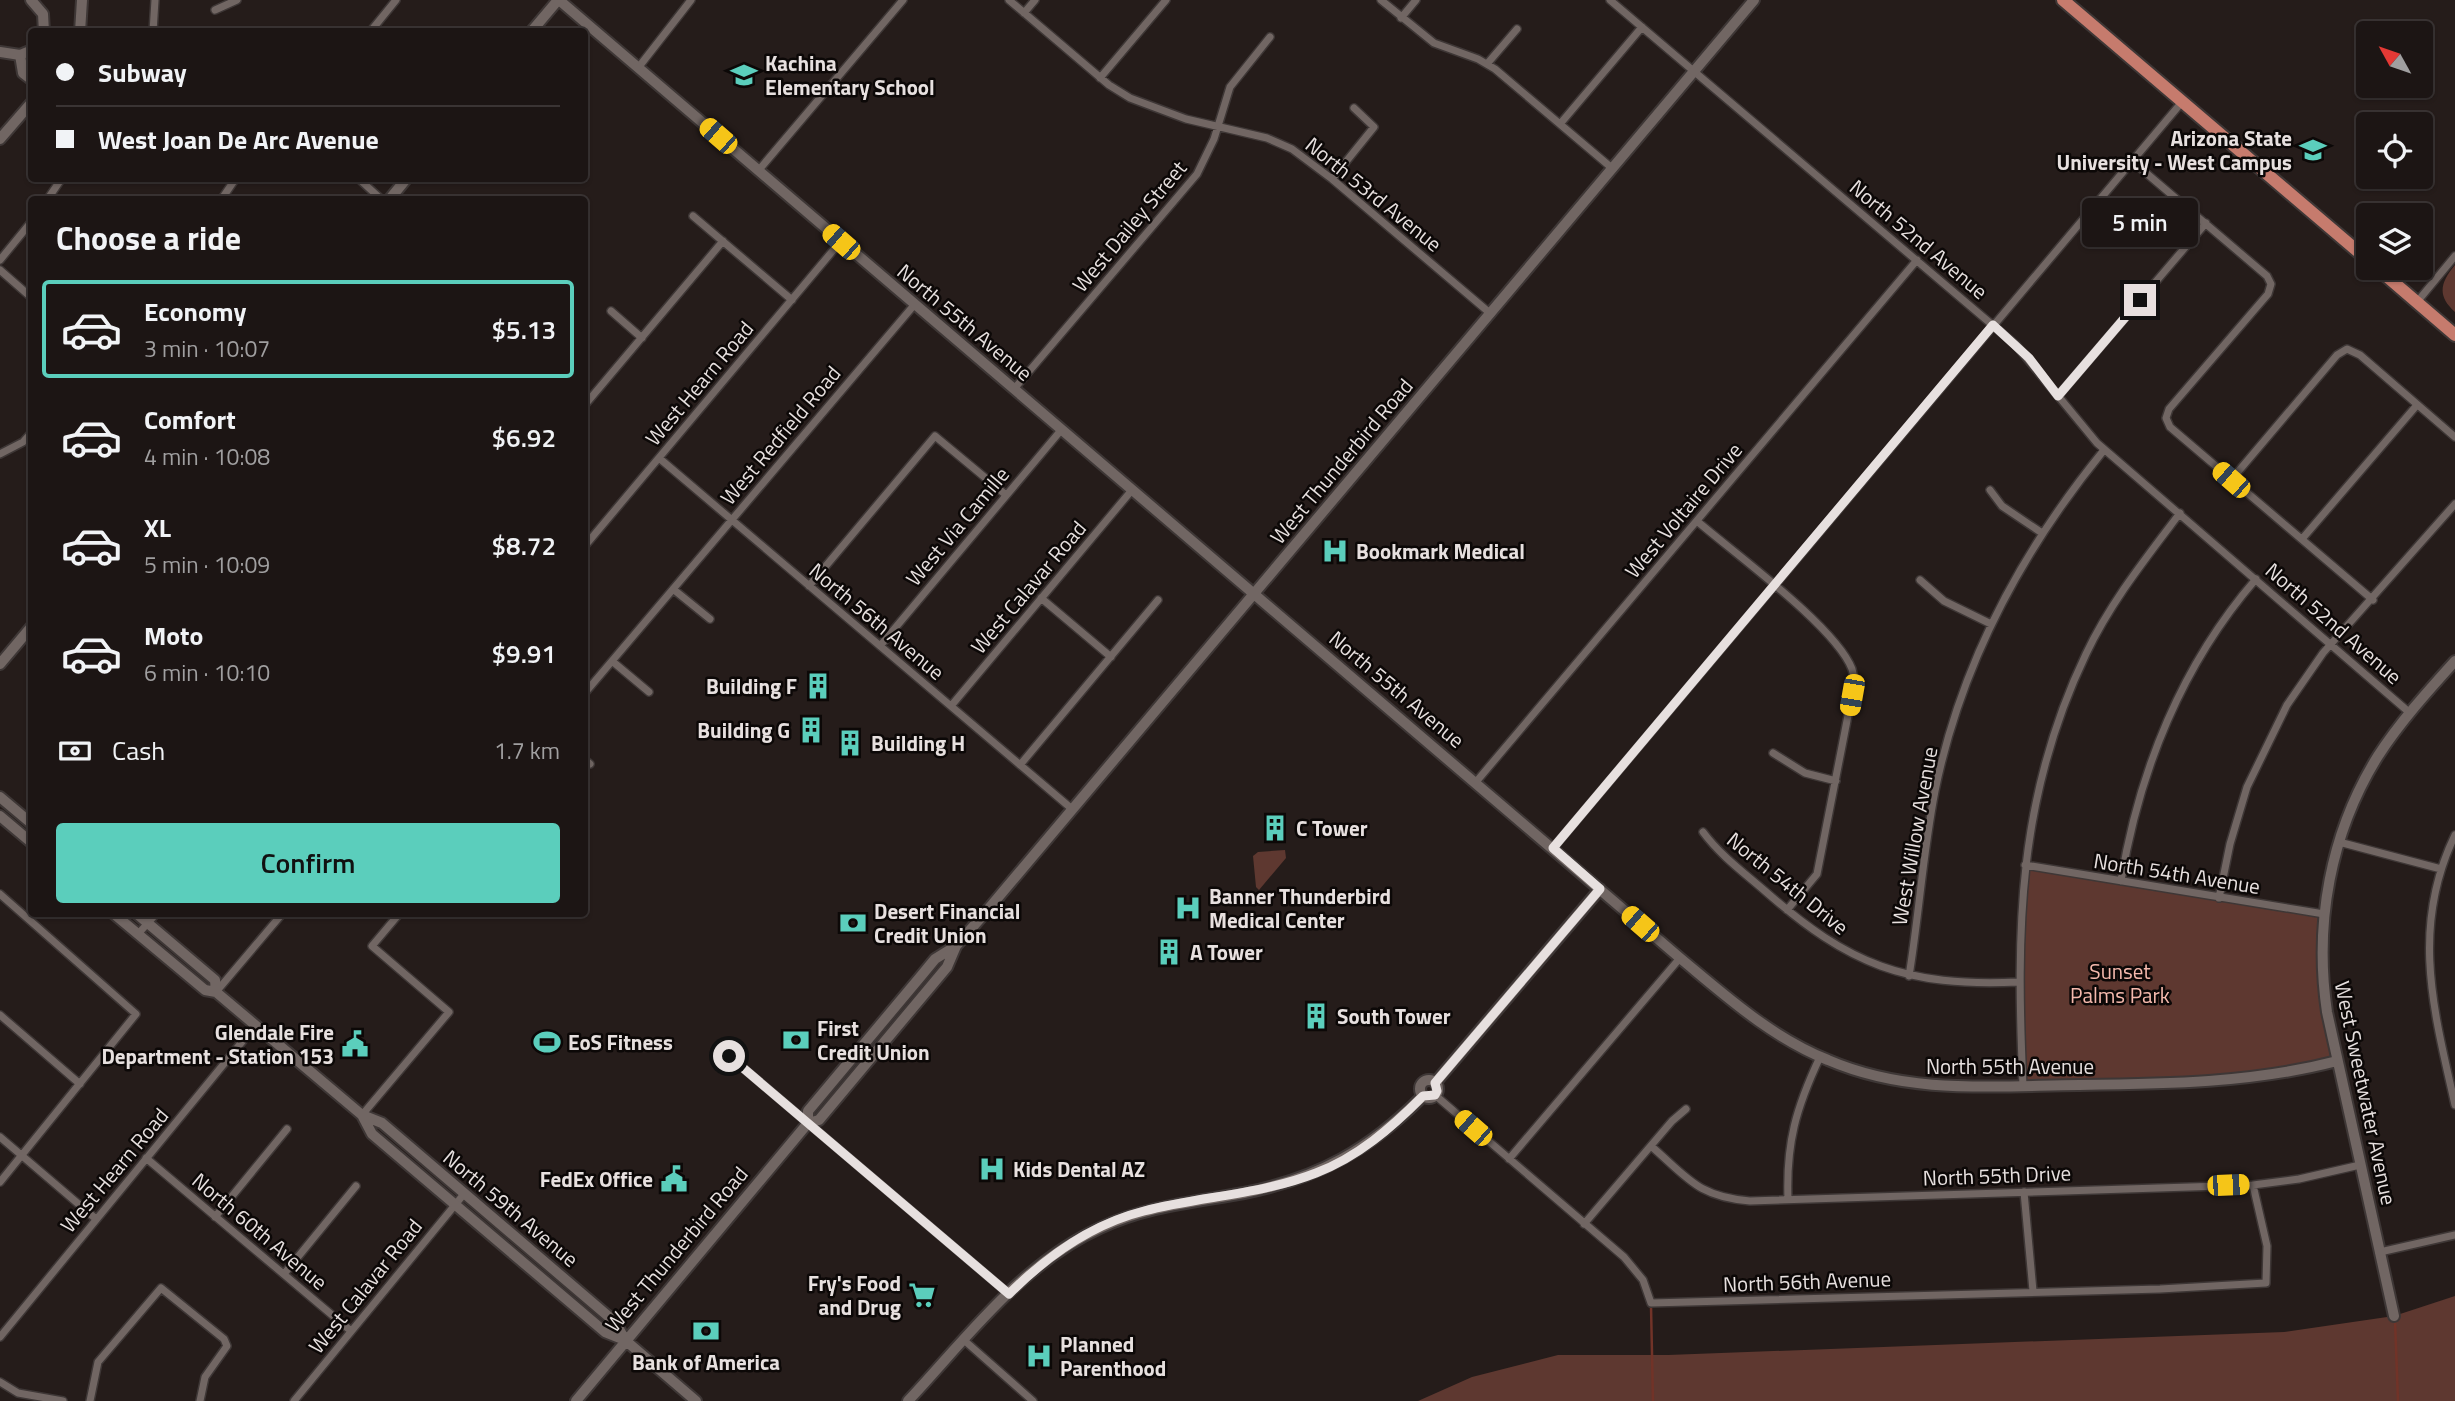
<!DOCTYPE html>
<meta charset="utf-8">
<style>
:root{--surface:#1c1514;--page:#251e1d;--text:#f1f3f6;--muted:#a09fa0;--line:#3a3434;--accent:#5bcebc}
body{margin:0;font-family:"Titillium Web",sans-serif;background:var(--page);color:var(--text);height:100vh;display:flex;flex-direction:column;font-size:26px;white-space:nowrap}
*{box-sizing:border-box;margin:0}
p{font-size:23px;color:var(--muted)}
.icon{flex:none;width:38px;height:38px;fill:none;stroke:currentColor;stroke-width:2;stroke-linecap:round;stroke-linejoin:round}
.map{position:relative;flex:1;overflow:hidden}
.side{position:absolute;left:28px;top:196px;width:560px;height:721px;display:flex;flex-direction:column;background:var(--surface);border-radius:7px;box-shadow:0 2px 5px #0004,0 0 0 2px var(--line)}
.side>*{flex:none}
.top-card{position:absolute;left:28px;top:28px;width:560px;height:154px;border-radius:7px;box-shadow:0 2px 5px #0004,0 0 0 2px var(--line);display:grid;align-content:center;height:154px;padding:0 28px;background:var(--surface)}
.needle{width:46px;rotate:310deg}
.fabs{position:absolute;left:2356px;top:21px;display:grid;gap:14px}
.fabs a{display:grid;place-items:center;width:77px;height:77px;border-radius:7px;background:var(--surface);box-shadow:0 2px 5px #0004,0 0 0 2px var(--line);font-size:35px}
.end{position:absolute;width:32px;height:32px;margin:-16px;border:9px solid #e7e0df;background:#111;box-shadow:0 0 0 4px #111}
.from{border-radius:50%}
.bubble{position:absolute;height:49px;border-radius:7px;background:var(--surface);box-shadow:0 2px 5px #0004,0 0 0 2px var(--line);font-size:23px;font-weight:600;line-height:49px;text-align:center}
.car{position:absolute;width:21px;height:42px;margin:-21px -10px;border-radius:9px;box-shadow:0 0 5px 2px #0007;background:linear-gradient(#f5c518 24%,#345 0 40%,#f5c518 0 76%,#345 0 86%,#f5c518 0)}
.top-card b{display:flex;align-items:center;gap:24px;height:66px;font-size:26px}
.top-card b+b{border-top:2px solid var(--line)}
.top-card i{width:18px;height:18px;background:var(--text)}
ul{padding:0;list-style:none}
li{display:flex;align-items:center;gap:21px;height:98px;margin:0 14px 10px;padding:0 14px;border:4px solid transparent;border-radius:7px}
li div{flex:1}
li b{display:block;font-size:26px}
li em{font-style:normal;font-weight:600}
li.on{border-color:var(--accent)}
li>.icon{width:63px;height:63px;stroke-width:1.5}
h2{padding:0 28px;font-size:32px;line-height:84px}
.pay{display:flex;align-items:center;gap:18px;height:77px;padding:0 28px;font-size:26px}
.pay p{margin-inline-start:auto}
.button{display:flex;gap:14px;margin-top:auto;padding:14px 28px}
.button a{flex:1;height:80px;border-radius:7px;background:var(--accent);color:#111;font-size:28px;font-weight:600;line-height:80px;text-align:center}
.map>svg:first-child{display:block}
.green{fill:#5e3830}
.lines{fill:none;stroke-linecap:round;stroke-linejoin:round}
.stream{stroke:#713328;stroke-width:2.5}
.street-casing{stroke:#3e3736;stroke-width:10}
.secondary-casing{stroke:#3e3736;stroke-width:14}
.primary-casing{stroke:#3e3736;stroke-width:16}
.street{stroke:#716663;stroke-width:7}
.secondary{stroke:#716663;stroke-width:10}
.primary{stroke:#c67b6d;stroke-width:12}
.route{stroke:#e7e0df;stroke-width:9}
.labels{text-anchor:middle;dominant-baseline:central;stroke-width:5;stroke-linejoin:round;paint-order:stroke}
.poi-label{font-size:21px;font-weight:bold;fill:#e7e0df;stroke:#0c0807;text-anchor:start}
.street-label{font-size:21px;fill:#e7e0df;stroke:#0c0807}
.park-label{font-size:21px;fill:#f5b9ad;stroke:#0c0807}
</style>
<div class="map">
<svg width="2455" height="1401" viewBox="0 0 2455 1401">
<rect width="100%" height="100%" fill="#251c1a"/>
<path class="green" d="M2455,265V312C2437,296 2440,283 2455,265Z
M1285,850L1286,858L1259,890L1256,887L1253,856L1258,852Z
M2025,865L2324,914L2322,951L2337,1061L2254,1077L2023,1086Z
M2455,1296V1401H1418L1472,1377L1558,1355H1668L2284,1332L2394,1316Z"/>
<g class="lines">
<path class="stream" d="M1651,1306L1653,1401
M2395,1320L2398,1401"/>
<g class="street-casing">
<path id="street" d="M1009,0L1109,85L1130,98L1186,119L1267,138L1292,149L1332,179L1491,314
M1381,0L1434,43L1478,59L1495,69L1613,169
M1610,0L2016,345L2097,443L2410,713
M215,10L237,0
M1024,13L1035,0
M1401,18L1416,0
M153,32L155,0
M370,32L396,0
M1487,64L1517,29
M638,68L691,0
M1100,78L1166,0
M1560,124L1642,27
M2132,161L2267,276L2271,284L2268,294L2169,409L2166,418L2170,427L2373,600
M758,171L903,0
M358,178L382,200
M1332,179L1374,127L1354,108
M47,200L62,178
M221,200L236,178
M693,216L792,300
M0,260L32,221
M0,270L32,298
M2417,302L2455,256
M611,311L642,338
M1014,389L1197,174L1214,139L1230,87L1270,37
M2058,396L2206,223
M584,406L723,241
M0,454L23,442L32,432
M659,458L1072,809
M2231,480L2337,355L2347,349L2360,355L2455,437
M1990,490L2002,506L2042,533
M1697,521C1734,553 1836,627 1852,669C1855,678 1854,686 1852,695L1817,874L1787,910
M2302,539L2417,405
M584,547L841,241
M1920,580L1944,601L1991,624
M809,586L935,436L1006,495
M673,589L710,619
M1041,598L1111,657
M880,646L1062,429
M612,661L649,692
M584,694L915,304
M951,706L1132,490
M1773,753L1805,773L1836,781
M584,759L590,764
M1020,765L1158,600
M1476,782L1917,260
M1703,832C1720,855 1743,872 1765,891C1849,965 1906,987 2018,982
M2455,835C2410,928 2434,1011 2455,1105
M2339,842L2441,869
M1553,848L2182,102
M2025,865L2324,914
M2121,881C2139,771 2182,664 2256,579
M0,894L136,1014L0,1182
M2219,898L2230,844L2247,787L2287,705L2323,653L2455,504
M138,934L156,914
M1909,976C1919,915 1923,852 1935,791C1961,664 2023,549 2104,450
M216,992L282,914
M0,1015L80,1084
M729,1056L1009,1294
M2023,1086C2016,931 2017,798 2086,654C2110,603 2146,558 2180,513
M1435,1095L1624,1257L1643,1280L1651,1303L2160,1289L2266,1283L2267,1246L2253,1185
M362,1115L449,1012L372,946L399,914
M0,1137L96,1219
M1651,1146C1688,1178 1698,1197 1750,1201L2253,1185L2299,1179L2360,1165
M146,1158L351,1331
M1509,1159L1680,958
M2024,1192L2033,1291
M1788,1199C1786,1143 1796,1108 1820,1057
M215,1217L287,1129
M1584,1224L1672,1121L1686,1109
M2380,1252L2455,1235
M284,1274L356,1186
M0,1337L255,1026
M965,1341L1033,1401
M0,1382L18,1393L63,1401
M90,1401L98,1362L161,1288L224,1339L227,1346L205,1377L200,1401
M294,1401L464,1194"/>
</g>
<g class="secondary-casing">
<path id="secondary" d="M31,0L43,14L44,32
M559,0L1680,958C1727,997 1771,1037 1828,1060C1909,1095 1993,1086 2079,1085C2166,1084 2253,1083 2337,1061
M80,32L82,0
M531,32L558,0
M0,52L20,55L32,50
M20,55L23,73L32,80
M0,139L32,102
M389,200L407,178
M0,664L32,626
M0,797L32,824
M0,816L32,843
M114,914L205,990L216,992L362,1115L382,1123L615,1322L625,1340
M137,914L215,980L216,992
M1420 1089a9 9 0 1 1 18 0a9 9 0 1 1-18 0Z
M1435,1083L1600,889
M362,1115L372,1134L605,1332L625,1340L696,1401
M808,1123V1111L921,976L935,959L956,946L985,913L1754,0
M2394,1316L2327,1012C2314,924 2330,833 2378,756C2400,722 2428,691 2455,661
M576,1401L808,1123L819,1120L947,967L956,946
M908,1401C966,1339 1021,1264 1100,1228C1146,1206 1195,1202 1244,1193C1319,1178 1369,1150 1423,1096"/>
</g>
<g class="primary-casing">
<path id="primary" d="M2063,0L2368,260
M2377,268L2455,335"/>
</g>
<use href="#street" class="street"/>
<use href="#secondary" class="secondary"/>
<use href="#primary" class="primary"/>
</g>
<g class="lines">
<path class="route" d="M729,1056L1009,1294C1046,1257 1092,1224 1144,1211C1201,1196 1260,1195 1316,1173C1358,1157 1391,1128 1423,1096L1435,1095L1437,1091L1435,1083L1600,889L1553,848L1993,325L2029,358L2058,396L2140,300"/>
</g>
<defs>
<g id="school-bare" transform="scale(2.1)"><path d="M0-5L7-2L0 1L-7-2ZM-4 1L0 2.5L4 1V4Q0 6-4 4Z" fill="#5bcebc" stroke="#0c0807" stroke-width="2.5" paint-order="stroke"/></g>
<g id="university-bare" transform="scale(2.1)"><path d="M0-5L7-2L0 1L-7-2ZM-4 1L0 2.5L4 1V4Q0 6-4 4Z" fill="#5bcebc" stroke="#0c0807" stroke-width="2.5" paint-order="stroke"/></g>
<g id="hospital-bare" transform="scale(2.1)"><path d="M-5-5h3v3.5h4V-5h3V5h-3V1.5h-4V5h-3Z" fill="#5bcebc" stroke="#0c0807" stroke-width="2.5" paint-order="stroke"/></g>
<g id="building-bare" transform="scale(2.1)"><path d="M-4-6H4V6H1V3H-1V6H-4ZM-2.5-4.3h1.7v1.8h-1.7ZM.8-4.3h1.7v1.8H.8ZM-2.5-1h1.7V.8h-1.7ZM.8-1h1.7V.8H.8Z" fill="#5bcebc" stroke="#0c0807" stroke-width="2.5" paint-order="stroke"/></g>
<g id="bank-bare" transform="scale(2.1)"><path d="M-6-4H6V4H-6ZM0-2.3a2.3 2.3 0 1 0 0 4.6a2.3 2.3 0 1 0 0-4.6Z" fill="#5bcebc" stroke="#0c0807" stroke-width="2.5" paint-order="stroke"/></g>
<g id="stadium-bare" transform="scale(2.1)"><path d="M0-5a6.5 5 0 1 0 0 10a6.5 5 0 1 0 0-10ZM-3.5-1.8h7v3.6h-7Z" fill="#5bcebc" stroke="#0c0807" stroke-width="2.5" paint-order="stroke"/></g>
<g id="civic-bare" transform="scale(2.1)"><path d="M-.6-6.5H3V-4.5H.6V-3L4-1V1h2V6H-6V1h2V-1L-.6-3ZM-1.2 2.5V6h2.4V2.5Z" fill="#5bcebc" stroke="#0c0807" stroke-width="2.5" paint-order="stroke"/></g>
<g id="supermarket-bare" transform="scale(2.1)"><path d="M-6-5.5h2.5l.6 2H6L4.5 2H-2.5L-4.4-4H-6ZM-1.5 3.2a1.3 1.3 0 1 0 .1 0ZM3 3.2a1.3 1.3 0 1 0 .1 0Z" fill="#5bcebc" stroke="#0c0807" stroke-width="2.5" paint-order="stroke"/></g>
</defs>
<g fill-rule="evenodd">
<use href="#school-bare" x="744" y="75"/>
<use href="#university-bare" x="2313" y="150"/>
<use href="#hospital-bare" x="1335" y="551"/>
<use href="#building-bare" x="818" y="686"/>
<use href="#building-bare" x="811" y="730"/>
<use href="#building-bare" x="850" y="743"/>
<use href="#building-bare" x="1275" y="828"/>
<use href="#hospital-bare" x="1188" y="908"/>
<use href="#bank-bare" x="853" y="923"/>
<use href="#building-bare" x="1169" y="952"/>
<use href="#building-bare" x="1316" y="1016"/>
<use href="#bank-bare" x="796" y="1040"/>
<use href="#stadium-bare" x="547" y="1042"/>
<use href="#civic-bare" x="355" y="1044"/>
<use href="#hospital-bare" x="992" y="1169"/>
<use href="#civic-bare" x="674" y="1179"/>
<use href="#supermarket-bare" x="922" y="1295"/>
<use href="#bank-bare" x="706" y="1331"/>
<use href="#hospital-bare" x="1039" y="1356"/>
</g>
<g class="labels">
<g class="poi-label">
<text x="765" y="63">Kachina<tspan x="765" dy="24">Elementary School</tspan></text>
<text x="2292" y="138" text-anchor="end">Arizona State<tspan x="2292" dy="24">University - West Campus</tspan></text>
<text x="1356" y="551">Bookmark Medical</text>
<text x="797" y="686" text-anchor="end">Building F</text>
<text x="790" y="730" text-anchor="end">Building G</text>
<text x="871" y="743">Building H</text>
<text x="1296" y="828">C Tower</text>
<text x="1209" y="896">Banner Thunderbird<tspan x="1209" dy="24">Medical Center</tspan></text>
<text x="874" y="911">Desert Financial<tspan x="874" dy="24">Credit Union</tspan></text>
<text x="1190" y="952">A Tower</text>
<text x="1337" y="1016">South Tower</text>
<text x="817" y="1028">First<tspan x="817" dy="24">Credit Union</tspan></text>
<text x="334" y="1032" text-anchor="end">Glendale Fire<tspan x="334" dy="24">Department - Station 153</tspan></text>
<text x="568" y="1042">EoS Fitness</text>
<text x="1013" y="1169">Kids Dental AZ</text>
<text x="653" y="1179" text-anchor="end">FedEx Office</text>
<text x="901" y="1283" text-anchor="end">Fry's Food<tspan x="901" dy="24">and Drug</tspan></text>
<text x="1060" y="1344">Planned<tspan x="1060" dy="24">Parenthood</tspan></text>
<text x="706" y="1362" text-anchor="middle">Bank of America</text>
</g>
<g class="street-label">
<text transform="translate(1374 194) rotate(39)">North 53rd Avenue</text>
<text transform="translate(1129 226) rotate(-50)">West Dailey Street</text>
<text transform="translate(1919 239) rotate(40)">North 52nd Avenue</text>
<text transform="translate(965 322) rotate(40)">North 55th Avenue</text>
<text transform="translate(699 383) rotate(-50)">West Hearn Road</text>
<text transform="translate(780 435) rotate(-50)">West Redfield Road</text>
<text transform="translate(1341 461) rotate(-50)">West Thunderbird Road</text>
<text transform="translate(1683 510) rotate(-50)">West Voltaire Drive</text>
<text transform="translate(957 526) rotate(-50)">West Via Camille</text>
<text transform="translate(1028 587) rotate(-50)">West Calavar Road</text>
<text transform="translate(877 621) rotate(40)">North 56th Avenue</text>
<text transform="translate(2334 623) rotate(41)">North 52nd Avenue</text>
<text transform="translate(1397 689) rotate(40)">North 55th Avenue</text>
<text transform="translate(1914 836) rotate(-80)">West Willow Avenue</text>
<text transform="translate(2177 873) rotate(9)">North 54th Avenue</text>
<text transform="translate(1788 883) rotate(39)">North 54th Drive</text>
<text x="2010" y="1066">North 55th Avenue</text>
<text transform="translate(2366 1093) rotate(78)">West Sweetwater Avenue</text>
<text transform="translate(114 1170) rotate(-50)">West Hearn Road</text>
<text transform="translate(1997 1175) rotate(-2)">North 55th Drive</text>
<text transform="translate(511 1208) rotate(40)">North 59th Avenue</text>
<text transform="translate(260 1231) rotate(40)">North 60th Avenue</text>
<text transform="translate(676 1249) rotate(-50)">West Thunderbird Road</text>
<text transform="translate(1807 1281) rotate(-2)">North 56th Avenue</text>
<text transform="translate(365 1286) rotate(-51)">West Calavar Road</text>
</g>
<g class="park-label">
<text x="2120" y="971">Sunset<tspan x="2120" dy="24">Palms Park</tspan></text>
</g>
</g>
</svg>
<div class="fabs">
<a><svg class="needle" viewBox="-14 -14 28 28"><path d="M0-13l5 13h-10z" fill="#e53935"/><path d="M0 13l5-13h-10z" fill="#a09fa0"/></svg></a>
<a><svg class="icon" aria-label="locate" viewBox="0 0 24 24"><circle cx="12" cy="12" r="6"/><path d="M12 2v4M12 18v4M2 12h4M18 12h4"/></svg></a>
<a><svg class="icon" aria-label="layers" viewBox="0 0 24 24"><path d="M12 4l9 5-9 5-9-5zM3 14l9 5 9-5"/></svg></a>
</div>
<i class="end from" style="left:729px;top:1056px"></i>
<i class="end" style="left:2140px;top:300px"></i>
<div class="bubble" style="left:2082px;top:198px;width:116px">5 min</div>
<i class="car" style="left:718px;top:136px;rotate:311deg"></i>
<i class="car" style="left:841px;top:242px;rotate:311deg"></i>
<i class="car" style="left:2231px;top:480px;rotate:311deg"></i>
<i class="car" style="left:1852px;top:695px;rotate:190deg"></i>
<i class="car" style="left:1640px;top:924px;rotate:311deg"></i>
<i class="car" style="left:1473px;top:1128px;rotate:311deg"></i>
<i class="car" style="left:2228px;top:1185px;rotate:88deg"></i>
<div class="top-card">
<b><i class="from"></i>Subway</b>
<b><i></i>West Joan De Arc Avenue</b>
</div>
<section class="side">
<h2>Choose a ride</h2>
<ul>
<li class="on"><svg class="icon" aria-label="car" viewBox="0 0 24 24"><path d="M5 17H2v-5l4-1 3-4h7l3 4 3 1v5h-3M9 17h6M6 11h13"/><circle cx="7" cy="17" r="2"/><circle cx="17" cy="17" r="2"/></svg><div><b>Economy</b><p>3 min · 10:07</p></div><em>$5.13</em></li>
<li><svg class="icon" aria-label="car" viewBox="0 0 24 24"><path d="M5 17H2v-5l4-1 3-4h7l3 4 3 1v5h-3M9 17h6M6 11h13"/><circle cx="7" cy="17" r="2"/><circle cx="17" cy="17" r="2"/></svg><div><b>Comfort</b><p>4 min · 10:08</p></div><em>$6.92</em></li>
<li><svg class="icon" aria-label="car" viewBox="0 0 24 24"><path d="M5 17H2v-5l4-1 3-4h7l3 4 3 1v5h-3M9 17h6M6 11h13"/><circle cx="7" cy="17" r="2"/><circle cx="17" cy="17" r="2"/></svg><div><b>XL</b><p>5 min · 10:09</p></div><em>$8.72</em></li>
<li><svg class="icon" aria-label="car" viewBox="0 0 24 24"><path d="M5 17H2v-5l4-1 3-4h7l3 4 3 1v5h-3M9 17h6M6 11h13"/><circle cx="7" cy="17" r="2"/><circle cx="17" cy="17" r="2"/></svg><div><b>Moto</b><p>6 min · 10:10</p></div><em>$9.91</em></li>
</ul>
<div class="pay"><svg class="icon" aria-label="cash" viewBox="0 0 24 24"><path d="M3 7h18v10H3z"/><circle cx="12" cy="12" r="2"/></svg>Cash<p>1.7 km</p></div>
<div class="button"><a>Confirm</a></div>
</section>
</div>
